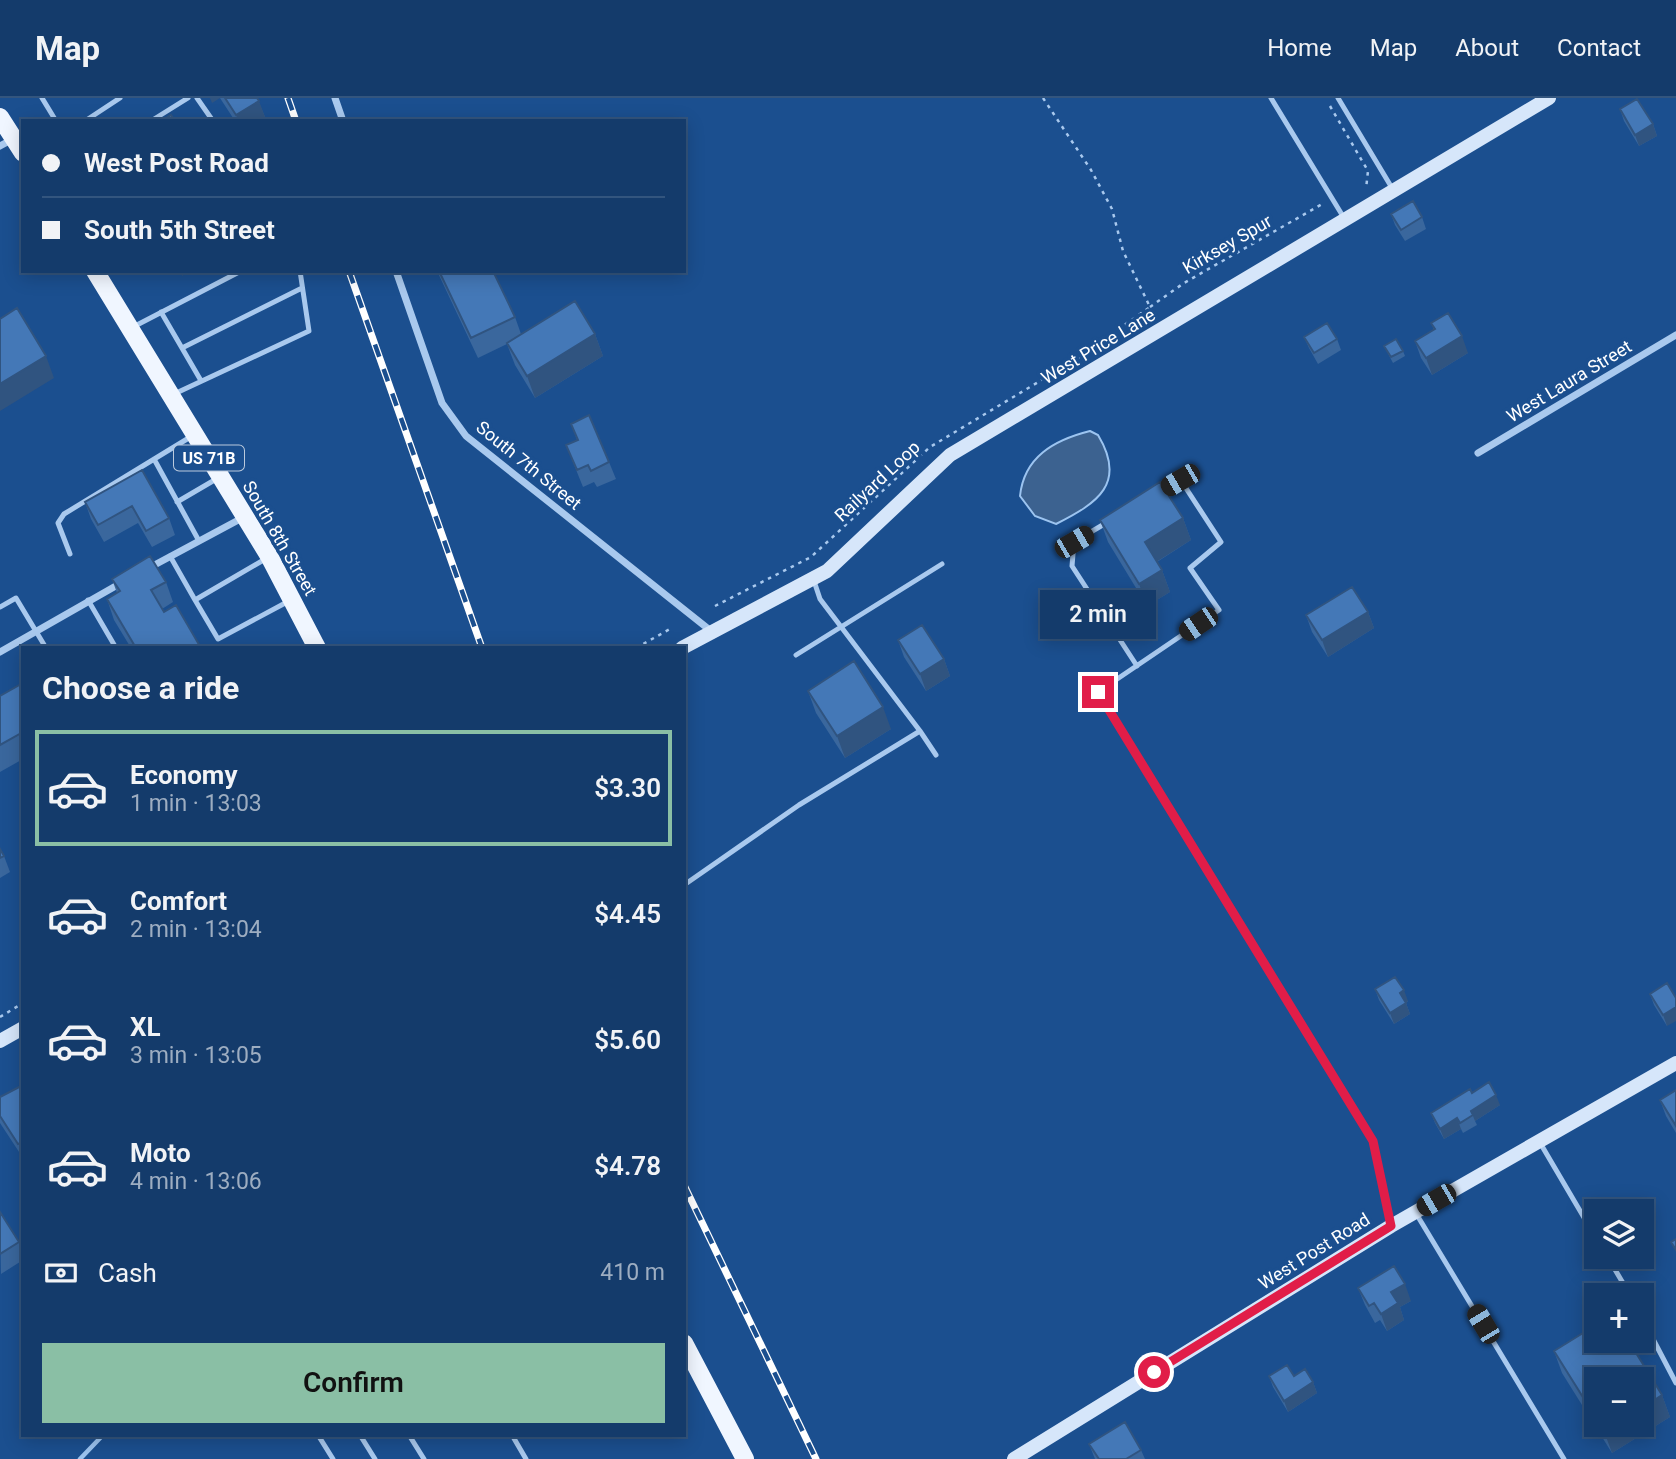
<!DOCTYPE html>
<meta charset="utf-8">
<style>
:root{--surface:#143b6b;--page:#214673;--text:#f1f3f6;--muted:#9dadc1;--line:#33557e;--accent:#8abfa5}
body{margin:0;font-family:Roboto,sans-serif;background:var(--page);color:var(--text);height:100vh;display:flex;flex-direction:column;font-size:26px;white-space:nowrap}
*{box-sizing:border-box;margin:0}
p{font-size:23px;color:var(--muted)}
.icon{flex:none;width:38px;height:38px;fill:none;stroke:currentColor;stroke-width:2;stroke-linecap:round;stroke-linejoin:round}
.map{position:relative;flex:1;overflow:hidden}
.details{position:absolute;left:21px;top:548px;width:665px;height:791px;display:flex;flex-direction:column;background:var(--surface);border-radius:0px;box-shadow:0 4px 18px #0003,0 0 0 2px var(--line)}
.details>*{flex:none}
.top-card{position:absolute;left:21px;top:21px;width:665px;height:154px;border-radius:0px;box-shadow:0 4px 18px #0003,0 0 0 2px var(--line);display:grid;align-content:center;height:154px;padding:0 21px;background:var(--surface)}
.tools{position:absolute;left:1584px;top:1101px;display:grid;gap:14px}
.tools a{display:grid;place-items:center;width:70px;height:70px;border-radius:0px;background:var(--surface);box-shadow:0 4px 18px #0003,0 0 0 2px var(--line);font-size:35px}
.end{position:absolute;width:32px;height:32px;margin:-16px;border:9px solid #e11d48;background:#fff;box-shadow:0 0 0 4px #fff}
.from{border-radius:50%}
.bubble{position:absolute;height:49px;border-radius:0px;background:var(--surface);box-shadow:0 4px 18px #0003,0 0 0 2px var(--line);font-size:23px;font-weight:600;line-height:49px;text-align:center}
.car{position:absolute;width:21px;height:42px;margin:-21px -10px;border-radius:9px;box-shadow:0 0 5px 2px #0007;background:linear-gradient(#222 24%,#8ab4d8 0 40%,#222 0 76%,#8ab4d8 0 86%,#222 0)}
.top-card b{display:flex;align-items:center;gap:24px;height:66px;font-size:26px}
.top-card b+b{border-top:2px solid var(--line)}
.top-card i{width:18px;height:18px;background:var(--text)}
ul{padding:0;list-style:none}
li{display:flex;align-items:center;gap:21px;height:116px;margin:0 14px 10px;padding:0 7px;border:4px solid transparent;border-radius:0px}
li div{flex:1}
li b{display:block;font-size:26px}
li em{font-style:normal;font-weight:600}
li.active{border-color:var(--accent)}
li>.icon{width:63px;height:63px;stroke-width:1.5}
h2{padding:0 21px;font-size:32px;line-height:84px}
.pay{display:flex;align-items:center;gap:18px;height:77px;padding:0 21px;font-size:26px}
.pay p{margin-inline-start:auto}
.cta{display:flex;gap:14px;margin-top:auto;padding:14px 21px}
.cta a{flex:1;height:80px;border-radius:0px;background:var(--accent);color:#111;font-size:28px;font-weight:600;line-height:80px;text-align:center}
header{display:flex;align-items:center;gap:42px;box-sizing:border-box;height:98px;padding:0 35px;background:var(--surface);border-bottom:2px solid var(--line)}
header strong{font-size:33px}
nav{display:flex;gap:38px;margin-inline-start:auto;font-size:24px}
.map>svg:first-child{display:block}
.water{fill:#3c6290;stroke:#9cc4f0;stroke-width:2}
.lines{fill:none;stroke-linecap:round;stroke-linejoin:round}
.stream{stroke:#9cc4f0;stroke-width:4.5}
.path{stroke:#a9c9ee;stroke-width:2.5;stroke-dasharray:3.5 5;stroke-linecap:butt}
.lane{stroke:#a9c9ee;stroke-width:5}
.street{stroke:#a9c9ee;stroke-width:7}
.secondary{stroke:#d6e6fa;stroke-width:14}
.primary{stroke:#f0f6ff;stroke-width:18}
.rail-casing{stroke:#fff;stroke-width:7}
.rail{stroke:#1b4f8f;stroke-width:4.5;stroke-dasharray:13;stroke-linecap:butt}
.wall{fill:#3a679d;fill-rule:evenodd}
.shaded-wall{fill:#305480}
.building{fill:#4478b7;stroke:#305480;stroke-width:2}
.route{stroke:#e11d48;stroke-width:9}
.labels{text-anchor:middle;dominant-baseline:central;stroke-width:7;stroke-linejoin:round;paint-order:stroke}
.shield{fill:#1b4f8f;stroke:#bbcadd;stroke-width:2}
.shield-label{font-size:16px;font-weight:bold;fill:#fff}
.street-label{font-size:18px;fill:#fff;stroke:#1b4f8f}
</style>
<header>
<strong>Map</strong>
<nav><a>Home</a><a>Map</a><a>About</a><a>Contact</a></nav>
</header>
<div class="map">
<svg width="1676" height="1361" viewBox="0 0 1676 1361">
<rect width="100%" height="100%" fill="#1b4f8f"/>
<path class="water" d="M1090,333L1098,337C1127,385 1098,405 1056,426L1035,418L1020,398C1024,359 1054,342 1090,333Z"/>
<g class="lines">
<path class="stream" d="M80,1361L103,1337"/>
<path class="path" d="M1043,0L1091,72L1112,111L1123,153L1150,209L1072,264
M1330,8L1368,73L1366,91
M1150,209L1184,185L1324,105
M715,508L811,459L930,349L1055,274
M636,550L670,531
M0,919L23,905"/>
<path class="lane" d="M42,0L56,23
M197,0L213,23
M1271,0L1344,120
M1338,0L1392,90
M85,23L120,0
M151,23L188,0
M161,214L200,281
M133,229L241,173
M182,250L302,190
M174,296L309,233L300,173
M154,361L199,443
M177,404L218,380
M1106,425L1074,444L1072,468L1137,568
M70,456L58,425L64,416L192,338
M170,458L195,502L267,460
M88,502L116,550
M195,502L218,541L289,503
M0,509L16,500L46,550
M796,557L942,466
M1098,594L1219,512L1190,470L1221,444L1180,381L1159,394
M920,633L936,657
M684,787L799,707L920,633L820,501L814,483
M1539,1043L1596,1140
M1417,1117L1564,1361
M1607,1158L1630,1197
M1642,1220L1676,1285
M318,1337L333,1361
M360,1337L375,1361
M409,1337L424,1361
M512,1337L526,1361"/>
<path class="street" d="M335,0L343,23
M0,48L13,41
M396,173L442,305L466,338L711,533
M1478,355L1676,237
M147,471L244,419
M0,554L121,485
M1098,594L1373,1043L1391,1127"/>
<path class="secondary" d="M682,550L827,473L950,357L1549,0
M0,943L23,930
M1014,1361L1391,1128L1676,965"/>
<path class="primary" d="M0,19L23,55
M95,173L269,458L317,550
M684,1245L745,1361"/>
<g class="rail-casing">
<path id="rail" d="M288,0L296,23
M349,173L482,550
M684,1087L816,1361"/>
</g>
<use href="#rail" class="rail"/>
</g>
<path class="wall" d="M220,0H257L265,19L259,23H235Z
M1620,11L1653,26L1657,38L1639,48L1624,23Z
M1391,116L1422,119L1426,131L1405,143L1395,127Z
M437,173H493L515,219L521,236H595L603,258L535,300L515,267L507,246L478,260Z
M1431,225L1468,255L1432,277L1421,260L1415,243L1434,232Z
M1304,239L1337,241L1341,252L1318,266L1309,250Z
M1384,248L1403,253L1405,258L1393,265Z
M571,326L609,364L616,381L597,389L594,384L583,389L566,347L577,342Z
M142,372L169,420L175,437L152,449L138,425L104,444L91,421L85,404Z
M1183,420L1191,442L1157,464L1162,472L1170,494L1147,508L1108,444L1100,422Z
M112,481L166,484L173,504L162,511L164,514L201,550H131L114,522L107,501L117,495Z
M1368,514L1374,530L1328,559L1312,534L1306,517Z
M898,542L944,561L950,578L926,593L904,559Z
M23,585V661L0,674V598Z
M808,593L891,631L845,660L816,615Z
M0,751L4,758L10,774L0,780Z
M1667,885V928L1654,907L1650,896Z
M1375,891L1408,903L1406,905L1410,916L1394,926L1379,902Z
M23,987V1060L0,1025V999Z
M1676,992V1035L1666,1018L1660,1002Z
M1472,995L1500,1007L1475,1023L1477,1027L1463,1035L1461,1031L1444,1041L1435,1025L1431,1015Z
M0,1114L19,1144L23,1155V1162L1,1176Z
M1358,1190L1411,1203L1400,1209L1404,1222L1387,1233L1380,1222L1375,1225L1365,1207Z
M1554,1253L1662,1297L1670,1319L1612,1355L1562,1275ZM1596,1281L1642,1326H1596Z
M1269,1278H1294L1313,1284L1317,1295L1288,1314L1273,1289Z
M1089,1346L1141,1352L1145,1361H1095Z"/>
<path class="shaded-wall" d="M210,0H220L212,5Z
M259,3L265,19L259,23H238L236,17Z
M1653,26L1657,38L1639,48L1635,37Z
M181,173H190L182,178Z
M595,236L603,258L535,300L527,278Z
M1462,238L1468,255L1432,277L1426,260Z
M46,258L54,280L0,313V286Z
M1183,420L1191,442L1153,466L1145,444Z
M1162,472L1170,494L1147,508L1139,486Z
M1368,514L1374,530L1328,559L1322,542Z
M944,561L950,578L926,593L920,576Z
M883,609L891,631L845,660L837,638Z
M1404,892L1408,903L1404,906L1400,895Z
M1406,905L1410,916L1394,926L1390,915Z
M1676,909V923L1667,928L1663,917Z
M1496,997L1500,1007L1475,1023L1471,1013Z
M1457,1020L1461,1031L1444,1041L1440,1031Z
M1405,1186L1411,1203L1400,1209L1404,1222L1387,1233L1381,1216L1391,1194Z
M1313,1284L1317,1295L1288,1314L1284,1303Z
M1662,1297L1670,1319L1612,1355L1604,1333L1614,1326H1642V1310Z"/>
<path class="building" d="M225,0H257L259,3L236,17Z
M1637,1L1653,26L1635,37L1620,11Z
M171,17L175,23H162Z
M1413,103L1422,119L1401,132L1391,116Z
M439,173H493L515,219L471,240Z
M575,203L595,236L527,278L507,245Z
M17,210L46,258L0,286V221Z
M1448,215L1462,238L1426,260L1415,243L1435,231L1431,225Z
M1327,225L1337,241L1314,255L1304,239Z
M1396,241L1403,253L1391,259L1384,248Z
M589,317L609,364L591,373L588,367L577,372L566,347L578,342L571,326Z
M142,372L169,420L146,433L132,408L98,427L85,404Z
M1160,384L1183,420L1145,444L1162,472L1139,486L1100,422Z
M150,458L166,484L151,492L164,514L176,507L201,550H136L107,501L120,493L112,481Z
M1352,489L1368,514L1322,542L1306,517Z
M922,527L944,561L920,576L898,542Z
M854,563L883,609L837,638L808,593Z
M23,585V634L0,647V598Z
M0,751L4,758L0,760Z
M1395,879L1404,892L1400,895L1406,905L1390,915L1375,891Z
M1667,885L1676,900V909L1663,917L1650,896Z
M1489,984L1496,997L1471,1013L1473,1017L1460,1025L1457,1020L1440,1031L1431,1015L1470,991L1472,995Z
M23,987V1044L18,1046L0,1018V999Z
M1676,992V1028L1660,1002Z
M0,1114L19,1144L0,1156Z
M1676,1141V1152L1671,1144Z
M1394,1168L1405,1186L1391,1194L1398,1205L1381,1216L1374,1205L1369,1208L1358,1190Z
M1596,1227V1242H1628L1662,1297L1642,1310V1281H1596V1320L1554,1253Z
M1287,1267L1294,1278L1305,1271L1313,1284L1284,1303L1269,1278Z
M1125,1324L1141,1352L1126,1361H1099L1089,1346Z
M1600,1326H1614L1604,1333Z"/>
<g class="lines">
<path class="route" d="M1098,594L1373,1043L1391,1128L1154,1274"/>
</g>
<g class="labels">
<rect class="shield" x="174" y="347.5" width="70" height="25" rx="5"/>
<g class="shield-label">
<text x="209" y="360">US 71B</text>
</g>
<g class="street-label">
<text transform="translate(1227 146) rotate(-30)">Kirksey Spur</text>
<text transform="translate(1098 248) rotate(-31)">West Price Lane</text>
<text transform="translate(1569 283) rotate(-31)">West Laura Street</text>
<text transform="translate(529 367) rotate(39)">South 7th Street</text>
<text transform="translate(877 383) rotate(-43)">Railyard Loop</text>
<text transform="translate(280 440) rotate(60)">South 8th Street</text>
<text transform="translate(1314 1153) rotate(-32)">West Post Road</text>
</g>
</g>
</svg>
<div class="tools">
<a><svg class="icon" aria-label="layers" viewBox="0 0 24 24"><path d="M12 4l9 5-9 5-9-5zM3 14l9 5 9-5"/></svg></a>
<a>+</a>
<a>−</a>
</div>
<i class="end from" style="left:1154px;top:1274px"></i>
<i class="end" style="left:1098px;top:594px"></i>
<div class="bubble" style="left:1040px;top:492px;width:116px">2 min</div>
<i class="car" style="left:1180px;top:382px;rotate:240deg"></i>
<i class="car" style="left:1074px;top:444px;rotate:60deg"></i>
<i class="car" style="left:1198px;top:526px;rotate:236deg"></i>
<i class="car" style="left:1436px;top:1102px;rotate:240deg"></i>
<i class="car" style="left:1483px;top:1226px;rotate:329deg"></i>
<div class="top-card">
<b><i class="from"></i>West Post Road</b>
<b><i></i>South 5th Street</b>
</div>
<section class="details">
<h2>Choose a ride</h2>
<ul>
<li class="active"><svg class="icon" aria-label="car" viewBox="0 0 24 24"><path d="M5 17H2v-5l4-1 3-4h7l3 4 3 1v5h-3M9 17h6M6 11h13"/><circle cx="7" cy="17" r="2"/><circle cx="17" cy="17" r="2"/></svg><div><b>Economy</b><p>1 min · 13:03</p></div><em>$3.30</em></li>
<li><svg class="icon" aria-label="car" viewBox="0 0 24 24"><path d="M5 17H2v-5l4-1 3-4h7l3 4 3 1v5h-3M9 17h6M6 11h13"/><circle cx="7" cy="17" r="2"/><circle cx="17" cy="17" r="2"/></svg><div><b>Comfort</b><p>2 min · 13:04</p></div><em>$4.45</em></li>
<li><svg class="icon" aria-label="car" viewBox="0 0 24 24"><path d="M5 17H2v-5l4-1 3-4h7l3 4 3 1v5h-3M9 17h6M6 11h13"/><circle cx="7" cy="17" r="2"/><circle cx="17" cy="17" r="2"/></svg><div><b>XL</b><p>3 min · 13:05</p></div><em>$5.60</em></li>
<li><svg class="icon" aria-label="car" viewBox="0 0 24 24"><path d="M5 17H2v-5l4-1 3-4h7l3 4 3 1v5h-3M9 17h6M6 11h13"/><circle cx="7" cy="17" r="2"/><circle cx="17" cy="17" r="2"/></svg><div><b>Moto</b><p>4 min · 13:06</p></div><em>$4.78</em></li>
</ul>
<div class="pay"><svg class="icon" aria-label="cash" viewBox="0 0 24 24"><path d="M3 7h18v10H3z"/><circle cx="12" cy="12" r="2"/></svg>Cash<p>410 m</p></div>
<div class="cta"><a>Confirm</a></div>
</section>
</div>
